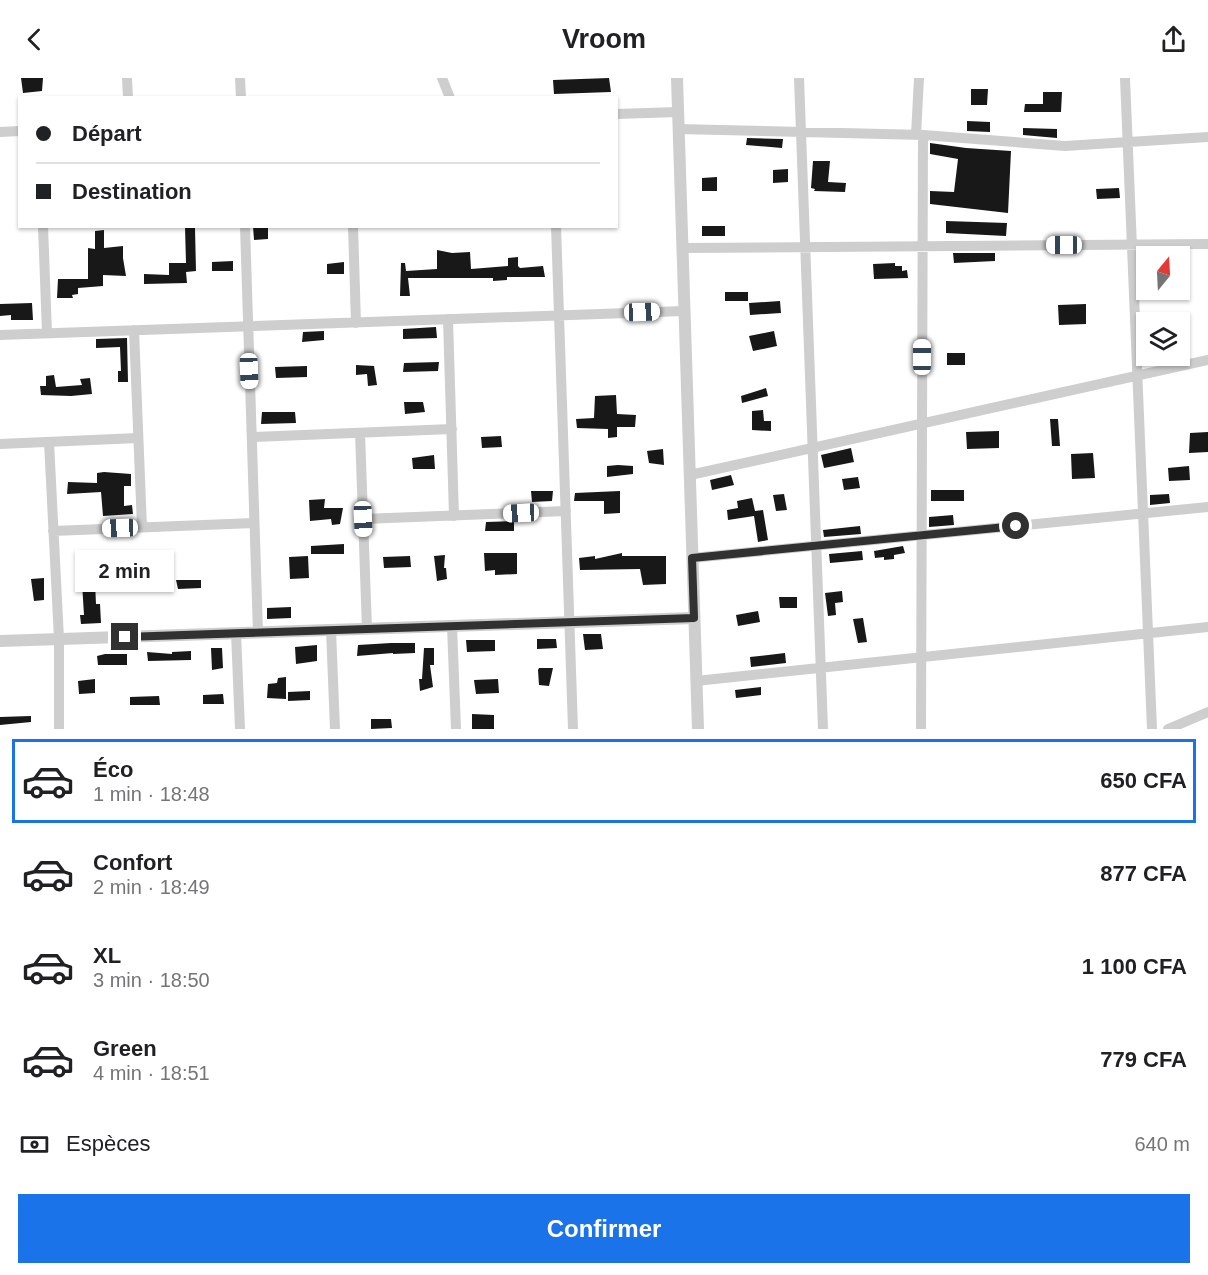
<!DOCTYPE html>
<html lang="fr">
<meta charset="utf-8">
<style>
:root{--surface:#fff;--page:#f2f2f2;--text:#202124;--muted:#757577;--line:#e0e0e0;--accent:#1a73e8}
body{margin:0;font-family:Arial,sans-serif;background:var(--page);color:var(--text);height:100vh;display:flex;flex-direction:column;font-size:22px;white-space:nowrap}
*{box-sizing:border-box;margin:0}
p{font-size:20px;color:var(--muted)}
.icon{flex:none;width:33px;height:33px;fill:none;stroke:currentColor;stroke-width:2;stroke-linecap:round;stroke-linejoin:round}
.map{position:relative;height:651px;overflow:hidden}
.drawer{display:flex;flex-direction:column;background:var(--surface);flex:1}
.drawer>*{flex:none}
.hud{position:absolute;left:18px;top:18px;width:600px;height:132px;border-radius:0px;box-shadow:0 2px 4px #0004;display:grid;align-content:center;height:132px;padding:0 18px;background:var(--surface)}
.needle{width:39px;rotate:18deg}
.tools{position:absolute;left:1136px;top:168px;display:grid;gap:12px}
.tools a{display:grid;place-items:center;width:54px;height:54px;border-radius:0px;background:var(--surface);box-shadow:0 2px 4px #0004;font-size:30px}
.end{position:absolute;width:27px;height:27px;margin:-14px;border:8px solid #313131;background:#fff;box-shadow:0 0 0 3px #fff}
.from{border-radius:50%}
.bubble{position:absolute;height:42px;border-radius:0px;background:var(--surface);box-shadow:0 2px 4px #0004;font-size:20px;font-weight:700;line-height:42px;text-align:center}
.car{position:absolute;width:18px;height:36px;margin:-18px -9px;border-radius:8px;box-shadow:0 0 4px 2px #0007;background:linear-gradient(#fff 24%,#345 0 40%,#fff 0 76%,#345 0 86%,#fff 0)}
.hud b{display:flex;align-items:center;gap:21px;height:57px;font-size:22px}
.hud b+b{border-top:2px solid var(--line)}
.hud i{width:15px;height:15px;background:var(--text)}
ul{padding:10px 0 0;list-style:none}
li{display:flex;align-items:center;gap:18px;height:84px;margin:0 12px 9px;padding:0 6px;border:3px solid transparent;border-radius:0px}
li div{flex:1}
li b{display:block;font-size:22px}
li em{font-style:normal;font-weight:700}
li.active{border-color:var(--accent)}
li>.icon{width:54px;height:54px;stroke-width:1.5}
.pay{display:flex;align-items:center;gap:15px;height:66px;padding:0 18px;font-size:22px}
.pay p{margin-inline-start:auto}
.cta{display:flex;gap:12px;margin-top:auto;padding:12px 18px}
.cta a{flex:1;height:69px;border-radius:0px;background:var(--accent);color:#fff;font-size:24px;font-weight:700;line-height:69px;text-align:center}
header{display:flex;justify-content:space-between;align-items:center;height:78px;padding:0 18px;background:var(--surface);font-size:27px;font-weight:700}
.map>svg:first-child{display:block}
.building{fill:#181818}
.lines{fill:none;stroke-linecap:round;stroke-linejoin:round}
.minor{stroke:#cecece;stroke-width:10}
.tertiary{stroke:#cecece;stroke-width:12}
.route{stroke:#313131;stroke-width:8}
</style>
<header><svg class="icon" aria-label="back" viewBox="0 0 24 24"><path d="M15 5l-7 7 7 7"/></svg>Vroom<svg class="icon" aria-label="share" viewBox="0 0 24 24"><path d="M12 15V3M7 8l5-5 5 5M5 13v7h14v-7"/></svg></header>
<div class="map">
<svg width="1208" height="651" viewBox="0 0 1208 651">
<rect width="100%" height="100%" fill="#fff"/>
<path class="building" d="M21,0H43L42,13L23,15Z
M609,0L611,14L554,16L553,2Z
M971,11H988L987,27H971Z
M1043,14H1062L1061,34H1024L1025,26H1043Z
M967,43L990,44V54L967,53Z
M1023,50L1057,51V60L1023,57Z
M747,60L783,61L782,70L746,67Z
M930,65L966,70L1011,73L1008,135L930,126V113L954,114L958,81L930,76Z
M813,83H830L828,104L846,105L845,114L814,113L815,111L811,110Z
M788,91V104L773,105V92Z
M717,99V113H702V100Z
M1119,110L1120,120L1097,121L1096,111Z
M946,143L1007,145L1006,158L946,155Z
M253,148H268V161L254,162Z
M702,148H725V158H702Z
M185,149L195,150L196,193L186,194L187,205L144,206V196L169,197V185H186Z
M104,152V170L123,168V180L126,198L103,197V208L78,210V216L72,217L73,220H57L58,201H88V170L95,171V153Z
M437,172L452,175L470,174L471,191L508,188V180L518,179V188L520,190L543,188L545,199H507V202L493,203V200H408L410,218H400L401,185H405L406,193L437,191Z
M953,175H995V183L954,185Z
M233,183V193H212V184Z
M344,184V196H327V186Z
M895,185V188H902V193L907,192L908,200L874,201L873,186Z
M725,214H748V223H725Z
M780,223L781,235L750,237L749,225Z
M32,225L33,242H11V237L0,238V226Z
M1086,226V246L1059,247L1058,227Z
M436,249L437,260L403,261V251Z
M324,253V262L302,264L303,254Z
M774,253L777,268L753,273L749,258Z
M127,260L128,304H118V293H121L120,269L96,270V261Z
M947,275H965V287H947Z
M439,284L438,293L403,294L404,285Z
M356,287L374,288L377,307L368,308L367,296L356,297Z
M307,288V299L276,300L275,289Z
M54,297L56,309L82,307L80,301L90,300L92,316L71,318L41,317L40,308H46V298Z
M766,310L768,318L742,325L741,318Z
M616,317L617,336L636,337L635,349H617V359L608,360V351L577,350L576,341L594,340L595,318Z
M404,324H423L425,334L405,336Z
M763,332L764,343H771V353L752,352V333Z
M262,334H295L296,345L261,346Z
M1050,341H1058L1060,368H1052Z
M999,353V370L967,371L966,354Z
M1208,354V374L1189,375L1190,355Z
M501,358L502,369L482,370L481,359Z
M851,370L854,384L824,390L821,377Z
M663,371L664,387L649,385L647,373Z
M1093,375L1095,400L1072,401L1071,376Z
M434,377L435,391H413L412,380Z
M618,387L633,388V396L607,399V388Z
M1189,388L1190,402L1169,403L1168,390Z
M104,394L131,396V408H124V428L132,427L133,436L103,438L101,414L67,416L68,404L97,405V395Z
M731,397L734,407L712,412L710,402Z
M858,399L860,410L844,412L842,401Z
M931,412H964V423H931Z
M531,413H553L552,423L532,424Z
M620,413V435L604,436V423H574L575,415Z
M784,416L787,432L776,433L773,417Z
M1169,416L1170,425L1150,427V417Z
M752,420L755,433L763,432L768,462L758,464L754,438L728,442L727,432L738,430L737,423Z
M325,421L324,430H343L340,446L332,447L331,441L310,443L309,422Z
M953,437L954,447L929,449V439Z
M514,443V453H485L486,444Z
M860,448L861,456L824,459L823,452Z
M344,466V476H311V468Z
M903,468L905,475L894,477V481L884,482V479L875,480L874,473Z
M862,473L863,482L830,485L829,476Z
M484,475H517V496L495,497V492L485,493Z
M622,475V478H666V506L643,507L640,491L580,492L579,480L595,478V481Z
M445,477L444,490H446L447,501L437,503L434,478Z
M308,478L309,500L290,501L289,479Z
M410,478L411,489L384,490L383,479Z
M109,484L134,485V486H169V496L124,497L125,510H99V501H111Z
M44,500V522L34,523L31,501Z
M176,502H201V510L178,511Z
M95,504L96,526H100L101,545L81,546L80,537H84L82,505Z
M842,513L843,524L835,525L836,537L828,538L825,515Z
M779,519H797V530H780Z
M291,529V540L267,541V530Z
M758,533L760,544L738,548L736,537Z
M863,540L867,564L858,565L853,541Z
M583,556H601L603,571L585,572Z
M537,561H556L557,570L537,571Z
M466,562H495V573L467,574Z
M391,565H415V575L393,576V575L357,578L358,567Z
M317,567V583L296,586L295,569Z
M211,570H222L223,590L212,592Z
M424,570H434V587H430L433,609L420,613L419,601H422Z
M191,573V582L148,583L147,574L172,576V574Z
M785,575L786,585L751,589L750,579Z
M105,576H127V587H98L97,578Z
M539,590H553L549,608L539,607L538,592Z
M286,599V621L267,620L268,606L277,605L278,600Z
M95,601V615L79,616L78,603Z
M498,601L499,615L476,616L474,602Z
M761,609V617L736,620L735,612Z
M310,613V622L288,623V614Z
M223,616L224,626H203V617Z
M159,618L160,627H130V619Z
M472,636L494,637V651H472Z
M31,638V644L0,647V639Z
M371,641H391L392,650L371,651Z"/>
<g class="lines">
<path class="minor" d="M127,0L128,20
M240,0L241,20
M442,0L450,20
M799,0L823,651
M1125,0L1152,651
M616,36L678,34
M678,51L923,57L1065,68L1208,59
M0,54L20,53
M916,57L919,0
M43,148L47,255
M245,148L258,554
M353,148L356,245
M556,148L573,651
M682,170L1208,166
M448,241L454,438
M134,252L142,449
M0,257L684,233
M360,355L367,551
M252,359L452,351
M49,364L59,561V651
M0,366L138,360
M690,397L1208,282
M363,441L566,433
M53,453L254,445
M692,480L1208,429
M452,548L456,651
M331,552L335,651
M236,555L240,651
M696,603L1208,549
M921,651L923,57
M1168,651L1208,634"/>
<path class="tertiary" d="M677,0L698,651
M0,563L694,540"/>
</g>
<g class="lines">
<path class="route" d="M125,559L694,540L692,480L1016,448"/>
</g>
</svg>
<div class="tools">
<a><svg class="needle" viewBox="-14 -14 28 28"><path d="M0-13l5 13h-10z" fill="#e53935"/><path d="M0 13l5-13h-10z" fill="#757577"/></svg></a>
<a><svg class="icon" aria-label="layers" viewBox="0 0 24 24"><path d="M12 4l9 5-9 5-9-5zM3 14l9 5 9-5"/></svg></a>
</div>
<i class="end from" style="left:1016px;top:448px"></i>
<i class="end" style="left:125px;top:559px"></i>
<div class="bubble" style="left:75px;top:472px;width:99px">2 min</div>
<i class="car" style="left:1064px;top:167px;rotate:270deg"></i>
<i class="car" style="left:642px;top:234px;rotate:88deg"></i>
<i class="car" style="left:922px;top:279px;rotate:0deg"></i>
<i class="car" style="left:249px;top:293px;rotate:178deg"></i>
<i class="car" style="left:521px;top:435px;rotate:267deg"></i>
<i class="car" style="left:363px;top:441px;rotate:178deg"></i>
<i class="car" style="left:120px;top:450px;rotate:268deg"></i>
<div class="hud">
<b><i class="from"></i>Départ</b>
<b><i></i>Destination</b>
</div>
</div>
<section class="drawer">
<ul>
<li class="active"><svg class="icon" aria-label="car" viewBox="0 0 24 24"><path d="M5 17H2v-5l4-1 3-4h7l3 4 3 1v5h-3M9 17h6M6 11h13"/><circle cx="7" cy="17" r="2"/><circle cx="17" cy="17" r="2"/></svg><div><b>Éco</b><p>1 min · 18:48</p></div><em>650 CFA</em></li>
<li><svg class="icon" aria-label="car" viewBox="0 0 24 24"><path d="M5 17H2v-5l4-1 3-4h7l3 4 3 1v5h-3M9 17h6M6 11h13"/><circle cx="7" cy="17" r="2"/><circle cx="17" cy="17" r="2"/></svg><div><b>Confort</b><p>2 min · 18:49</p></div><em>877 CFA</em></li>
<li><svg class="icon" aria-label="car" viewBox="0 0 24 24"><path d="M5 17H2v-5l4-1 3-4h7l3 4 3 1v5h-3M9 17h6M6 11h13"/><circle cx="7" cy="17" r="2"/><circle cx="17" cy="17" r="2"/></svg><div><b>XL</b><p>3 min · 18:50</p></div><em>1 100 CFA</em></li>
<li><svg class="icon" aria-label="car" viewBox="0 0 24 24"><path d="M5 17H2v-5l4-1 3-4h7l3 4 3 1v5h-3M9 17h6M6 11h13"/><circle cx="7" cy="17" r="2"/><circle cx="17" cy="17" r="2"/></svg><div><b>Green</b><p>4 min · 18:51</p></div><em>779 CFA</em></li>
</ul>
<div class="pay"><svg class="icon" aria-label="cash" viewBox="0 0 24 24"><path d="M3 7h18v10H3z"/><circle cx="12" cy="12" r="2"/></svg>Espèces<p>640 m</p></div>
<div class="cta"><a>Confirmer</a></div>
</section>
